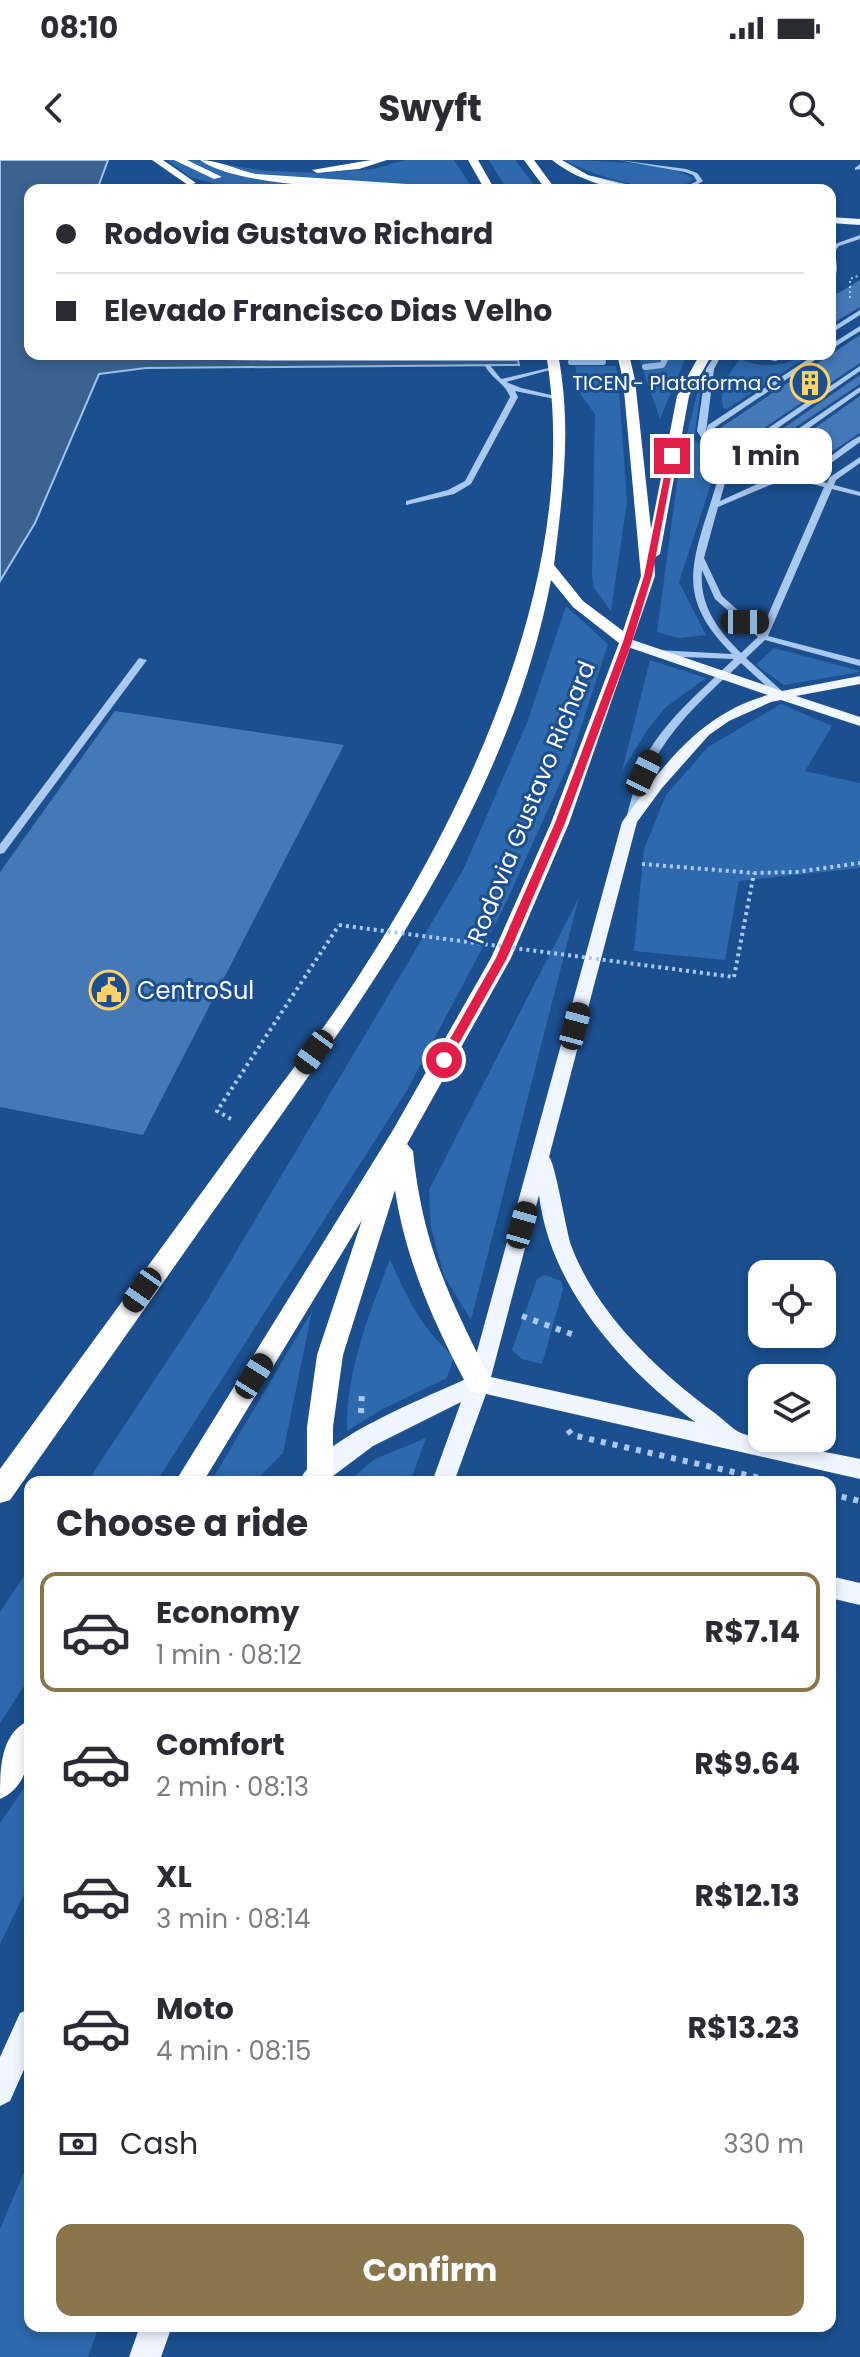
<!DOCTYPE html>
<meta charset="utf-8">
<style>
:root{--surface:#fff;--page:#f2f2f3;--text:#2b2b33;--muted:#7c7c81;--line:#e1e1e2;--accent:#8a764a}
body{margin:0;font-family:Poppins,sans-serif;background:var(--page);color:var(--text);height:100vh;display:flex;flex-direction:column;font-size:30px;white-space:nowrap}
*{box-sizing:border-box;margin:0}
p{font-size:26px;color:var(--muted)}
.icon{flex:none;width:44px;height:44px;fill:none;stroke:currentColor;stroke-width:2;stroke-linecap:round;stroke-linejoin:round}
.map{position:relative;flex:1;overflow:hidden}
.side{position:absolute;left:24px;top:1316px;width:812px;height:856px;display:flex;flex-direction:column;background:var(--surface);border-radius:16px;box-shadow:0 4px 12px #0003}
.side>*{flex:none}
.guide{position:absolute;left:24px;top:24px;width:812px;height:176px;border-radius:16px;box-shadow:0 4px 12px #0003;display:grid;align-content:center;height:176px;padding:0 32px;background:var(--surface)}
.fabs{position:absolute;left:748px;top:1100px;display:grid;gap:16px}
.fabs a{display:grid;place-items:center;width:88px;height:88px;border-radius:16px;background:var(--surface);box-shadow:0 4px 12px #0003;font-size:40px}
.end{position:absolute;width:36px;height:36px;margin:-18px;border:10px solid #e11d48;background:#fff;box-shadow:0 0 0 4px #fff}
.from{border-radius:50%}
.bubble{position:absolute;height:56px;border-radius:16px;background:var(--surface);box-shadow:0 4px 12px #0003;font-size:26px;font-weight:700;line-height:56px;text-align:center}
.car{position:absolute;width:24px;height:48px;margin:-24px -12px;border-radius:10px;box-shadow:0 0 6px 2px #0007;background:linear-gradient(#222 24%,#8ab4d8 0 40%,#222 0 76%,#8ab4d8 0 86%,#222 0)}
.guide b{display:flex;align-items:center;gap:28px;height:76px;font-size:30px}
.guide b+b{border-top:2px solid var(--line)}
.guide i{width:20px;height:20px;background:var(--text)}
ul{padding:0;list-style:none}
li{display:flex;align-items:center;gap:24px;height:120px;margin:0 16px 12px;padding:0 16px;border:4px solid transparent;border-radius:16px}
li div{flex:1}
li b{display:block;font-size:30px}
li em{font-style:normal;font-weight:700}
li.active{border-color:var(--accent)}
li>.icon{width:72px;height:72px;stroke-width:1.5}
h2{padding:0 32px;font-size:36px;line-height:96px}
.pay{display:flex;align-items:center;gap:20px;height:88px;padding:0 32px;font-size:30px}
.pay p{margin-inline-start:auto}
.action{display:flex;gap:16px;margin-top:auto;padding:16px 32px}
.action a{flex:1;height:92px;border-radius:16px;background:var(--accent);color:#fff;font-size:32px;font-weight:700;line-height:92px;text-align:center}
.status{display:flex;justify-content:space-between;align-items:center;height:56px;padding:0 40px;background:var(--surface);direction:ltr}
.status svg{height:22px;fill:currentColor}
header{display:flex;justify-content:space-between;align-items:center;height:104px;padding:0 32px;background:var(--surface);font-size:36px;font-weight:700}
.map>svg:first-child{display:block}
.green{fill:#2e69ad}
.water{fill:#3c6290;stroke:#9cc4f0;stroke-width:2}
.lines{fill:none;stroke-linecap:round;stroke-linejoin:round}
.stream{stroke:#9cc4f0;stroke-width:6}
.building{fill:#4478b7}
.path-far2{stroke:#a9c9ee;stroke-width:2;stroke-dasharray:2 3;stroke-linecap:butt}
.path-far1{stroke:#a9c9ee;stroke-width:4;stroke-dasharray:3 4;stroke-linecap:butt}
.path{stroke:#a9c9ee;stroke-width:6;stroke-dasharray:5 7;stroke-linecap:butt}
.minor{fill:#a9c9ee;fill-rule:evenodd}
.major{fill:#f0f6ff;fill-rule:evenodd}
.highway{fill:#fff;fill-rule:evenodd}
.path-bridge{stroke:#a9c9ee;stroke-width:4;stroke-dasharray:3 4;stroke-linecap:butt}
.route{fill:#e11d48}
.labels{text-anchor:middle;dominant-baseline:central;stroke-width:6;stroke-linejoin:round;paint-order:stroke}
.far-poi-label{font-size:20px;fill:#fff;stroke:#1b4f8f;text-anchor:end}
.street-label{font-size:24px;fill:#fff;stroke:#1b4f8f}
.poi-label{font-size:24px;fill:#fff;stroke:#1b4f8f;text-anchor:start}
</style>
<div class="status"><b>08:10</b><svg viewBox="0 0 49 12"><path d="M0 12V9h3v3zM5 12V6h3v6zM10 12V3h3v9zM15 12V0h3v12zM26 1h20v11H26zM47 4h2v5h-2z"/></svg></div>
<header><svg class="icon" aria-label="back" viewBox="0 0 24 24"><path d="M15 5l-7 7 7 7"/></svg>Swyft<svg class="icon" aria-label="search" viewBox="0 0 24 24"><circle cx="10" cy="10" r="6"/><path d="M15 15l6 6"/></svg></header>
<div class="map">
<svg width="860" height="2197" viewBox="0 0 860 2197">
<rect width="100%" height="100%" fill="#1b4f8f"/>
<path class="green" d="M167,0H196L265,11L322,13L374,9L405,0H454L474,30H237L190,17Z
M489,0H515L538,30H507Z
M564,0C593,0 673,3 694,19C668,42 592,15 564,0Z
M638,194H687L660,259L639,198Z
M805,194H811L727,249L723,248C719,228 728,214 740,199C763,209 785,207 805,194Z
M575,206H616L618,216L627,342L611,451L594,428L592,415L595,254L581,235Z
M703,211L694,280L719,299L679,422L706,475L679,478L657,472L680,301Z
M566,446L608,484L570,601L503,749L406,932L156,1322H87L208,1139L463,710L527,563Z
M774,488L860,511V512L784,525L756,505Z
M650,500L706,518L666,547L648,569L622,611Z
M781,544L832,566L805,611L860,623V708L739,721L725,800L634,791L644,689L666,635L708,587Z
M579,737L471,1160L444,1116L431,1067L429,1030Z
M390,1099C406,1137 422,1169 454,1197L447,1218L379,1251L347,1271C346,1210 369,1155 390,1099Z
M545,1115L561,1121L563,1129L542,1204L522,1199L512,1190L537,1119Z
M312,1151L283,1293L254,1322H211Z
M426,1278L410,1322H347L375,1299Z
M30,1407V1517L0,1563V1452Z
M30,1619V1722L0,1784V1663Z
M30,1998V2166H99L88,2197H0V2069Z"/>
<path class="water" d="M0,0H108L97,30H30V194L271,200H518L519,205L146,208L99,214L35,363L0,421Z"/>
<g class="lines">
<path class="stream" d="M571,202H603
M645,207L662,205L668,194"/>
</g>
<path class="building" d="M860,120V147L830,165V138Z
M860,175V203L745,281L726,284L715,277L717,270Z
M860,215V224L766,287L759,285Z
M860,236V273L815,303L795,304L781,292Z
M115,551L344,585L143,975L0,947V712Z"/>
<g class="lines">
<path class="path-far2" d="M850,138V119L860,115"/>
<path class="path-far1" d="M642,704L754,713L796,712L860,703
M734,817L754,713
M231,959L217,951L339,765"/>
<path class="path" d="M522,1156L574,1175
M361,1253L362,1231
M568,1270L572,1275L777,1322
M830,1334L860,1341"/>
<path class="minor" d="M618,0L686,9L697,13L703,21C678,39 617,29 589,18L592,16C624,23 667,38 697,21L693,15L685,12Z
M860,4V9L855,10V8Z
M860,75V79L839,86L834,92C837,103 840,115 830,123L832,108L830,88L835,84Z
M860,150V155L830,174V169Z
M860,166V171L830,190V185Z
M716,194H722L714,209L706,272L708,265L816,194H824L714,268L712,278L733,292L860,206V211L739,295L759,303L761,294L860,227V232L768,297L766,302C771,308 775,309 782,311C814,320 834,289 860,276V282L816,314L803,317L827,323L830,317L860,297V303L836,320L834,325L860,332V336L832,329L768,476L860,500V506L765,480L746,498L783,532V536H777L741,503C712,530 681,557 660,591C646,612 642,638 635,662L630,665L625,662C632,638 637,613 649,591C669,557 705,527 734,499L657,496L652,493L657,490L732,494C681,442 688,412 709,348C715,330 719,312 728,296L704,282L697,271L706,209ZM734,298L784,316L764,321L720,341L729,308ZM793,319L824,327L761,471L722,436L704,398L718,347L770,325ZM702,410L715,439L758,477L741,493C717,469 699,445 702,410Z
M743,194L775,197L798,194L775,201Z
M489,204L501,219L557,206V208L506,222L521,228L564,238L560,240L515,231L518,237L471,324L454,334L406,345V341L448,330L465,321L510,237C506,224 492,219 485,206Z
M139,498L147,500L4,693L0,694V684Z"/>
<path class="major" d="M552,0H562L588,15L640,30C609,30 576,19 552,0Z
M830,57L860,59V65L830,63Z
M627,478L782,531L860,516V524L796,536L860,557V566L781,540L771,542L729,561L709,575L662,628L637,662L549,997C555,1002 566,1069 571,1085C596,1153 656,1209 712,1251C721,1257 732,1269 741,1273C777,1286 821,1290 860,1299V1319L486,1234L454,1322H432L461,1242L373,1286L325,1322H299C319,1278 426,1238 470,1217L622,662C662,607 699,554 768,535L622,485L620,482ZM539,1035C550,1128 623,1208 695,1262L491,1217Z
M830,1416L860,1423V1445L830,1438Z
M30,1849V1896L10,1941L0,1946V1897L20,1853Z
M140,2166H172L161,2197H129Z"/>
<path class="highway" d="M152,0H163L196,23L188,25Z
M174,0H187L222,17L214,19Z
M200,0C219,0 237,10 256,14L452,27L457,30C400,30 242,31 200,0Z
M371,0H387L359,9L317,13L312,10Z
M468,0H478L495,30H485Z
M524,0H534L556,30H546Z
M546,194H558C572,267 563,331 554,405L583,441L623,471L641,416L623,220L617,194H629L635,220L651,369L677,236L700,194H712L689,236L660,394L654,398L655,416L569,663L511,798L407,984L413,991C423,1088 450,1138 492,1223L488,1231L479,1234L470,1231C435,1166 406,1102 395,1030L343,1195L333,1267V1322H307V1267L317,1195L362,1060L203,1322H175L393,970L491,798L551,663L619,483L573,447L551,420C510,637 375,823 250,999C170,1113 90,1226 10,1340L0,1343V1309C75,1206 151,1102 226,999C270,938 317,880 358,817C471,644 583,406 546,194Z
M30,1560C30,1589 32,1625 0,1639C0,1609 0,1573 30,1560Z"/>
<path class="path-bridge" d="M339,765L734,817"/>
</g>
<path class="route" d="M672,294L675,296L652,416L632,482L565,663L507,798L448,903H440L438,900L496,798L555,663L623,482L644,416L668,296Z"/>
<defs>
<g id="building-ring" transform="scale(2)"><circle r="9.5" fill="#1b4f8f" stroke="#ffd166" stroke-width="1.5"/><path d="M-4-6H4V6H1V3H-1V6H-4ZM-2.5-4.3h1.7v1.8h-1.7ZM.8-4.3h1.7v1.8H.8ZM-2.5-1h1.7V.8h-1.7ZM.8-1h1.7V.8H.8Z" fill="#ffd166"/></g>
<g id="civic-ring" transform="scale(2)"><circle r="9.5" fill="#1b4f8f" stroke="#ffd166" stroke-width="1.5"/><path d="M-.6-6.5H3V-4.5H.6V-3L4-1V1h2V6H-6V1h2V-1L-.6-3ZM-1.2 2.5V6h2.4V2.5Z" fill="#ffd166"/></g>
</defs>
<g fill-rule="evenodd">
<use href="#building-ring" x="810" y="223"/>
<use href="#civic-ring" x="109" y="830"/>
</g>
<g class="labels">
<g class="far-poi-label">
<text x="782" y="223">TICEN - Plataforma C</text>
</g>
<g class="street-label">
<text transform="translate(531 642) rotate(-68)">Rodovia Gustavo Richard</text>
</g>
<g class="poi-label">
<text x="137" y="830">CentroSul</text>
</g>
</g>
</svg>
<div class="fabs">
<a><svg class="icon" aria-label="locate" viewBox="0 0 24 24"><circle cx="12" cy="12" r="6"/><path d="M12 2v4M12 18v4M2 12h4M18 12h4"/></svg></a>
<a><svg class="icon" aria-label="layers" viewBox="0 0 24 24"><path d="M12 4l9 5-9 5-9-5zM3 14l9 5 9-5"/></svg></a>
</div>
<i class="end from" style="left:444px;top:900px"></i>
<i class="end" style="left:672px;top:296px"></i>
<div class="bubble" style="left:700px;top:268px;width:132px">1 min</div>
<i class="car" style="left:745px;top:462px;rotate:90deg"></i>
<i class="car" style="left:644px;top:613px;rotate:26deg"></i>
<i class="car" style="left:575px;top:866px;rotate:15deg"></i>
<i class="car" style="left:314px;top:892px;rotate:216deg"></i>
<i class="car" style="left:522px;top:1065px;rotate:16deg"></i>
<i class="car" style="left:142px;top:1130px;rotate:215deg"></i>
<i class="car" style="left:254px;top:1216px;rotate:32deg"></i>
<div class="guide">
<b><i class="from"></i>Rodovia Gustavo Richard</b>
<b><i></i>Elevado Francisco Dias Velho</b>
</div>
<section class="side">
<h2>Choose a ride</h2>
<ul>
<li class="active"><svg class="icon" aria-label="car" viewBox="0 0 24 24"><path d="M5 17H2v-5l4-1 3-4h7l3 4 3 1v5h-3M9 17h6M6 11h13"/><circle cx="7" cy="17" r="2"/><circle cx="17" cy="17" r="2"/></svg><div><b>Economy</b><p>1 min · 08:12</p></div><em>R$7.14</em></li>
<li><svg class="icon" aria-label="car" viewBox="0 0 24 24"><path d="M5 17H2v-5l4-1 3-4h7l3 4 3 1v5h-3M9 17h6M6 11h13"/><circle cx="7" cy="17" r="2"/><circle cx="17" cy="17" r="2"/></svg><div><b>Comfort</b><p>2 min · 08:13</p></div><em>R$9.64</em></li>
<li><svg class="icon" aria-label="car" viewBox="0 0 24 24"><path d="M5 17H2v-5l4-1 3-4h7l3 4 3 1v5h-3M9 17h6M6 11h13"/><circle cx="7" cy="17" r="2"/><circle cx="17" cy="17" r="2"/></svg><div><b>XL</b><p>3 min · 08:14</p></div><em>R$12.13</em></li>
<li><svg class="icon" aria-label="car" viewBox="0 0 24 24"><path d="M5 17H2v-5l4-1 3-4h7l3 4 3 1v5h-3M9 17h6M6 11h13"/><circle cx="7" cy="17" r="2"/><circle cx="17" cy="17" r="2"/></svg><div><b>Moto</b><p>4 min · 08:15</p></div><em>R$13.23</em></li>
</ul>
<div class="pay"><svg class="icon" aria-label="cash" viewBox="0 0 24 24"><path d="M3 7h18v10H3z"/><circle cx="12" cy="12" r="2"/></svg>Cash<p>330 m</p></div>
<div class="action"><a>Confirm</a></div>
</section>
</div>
